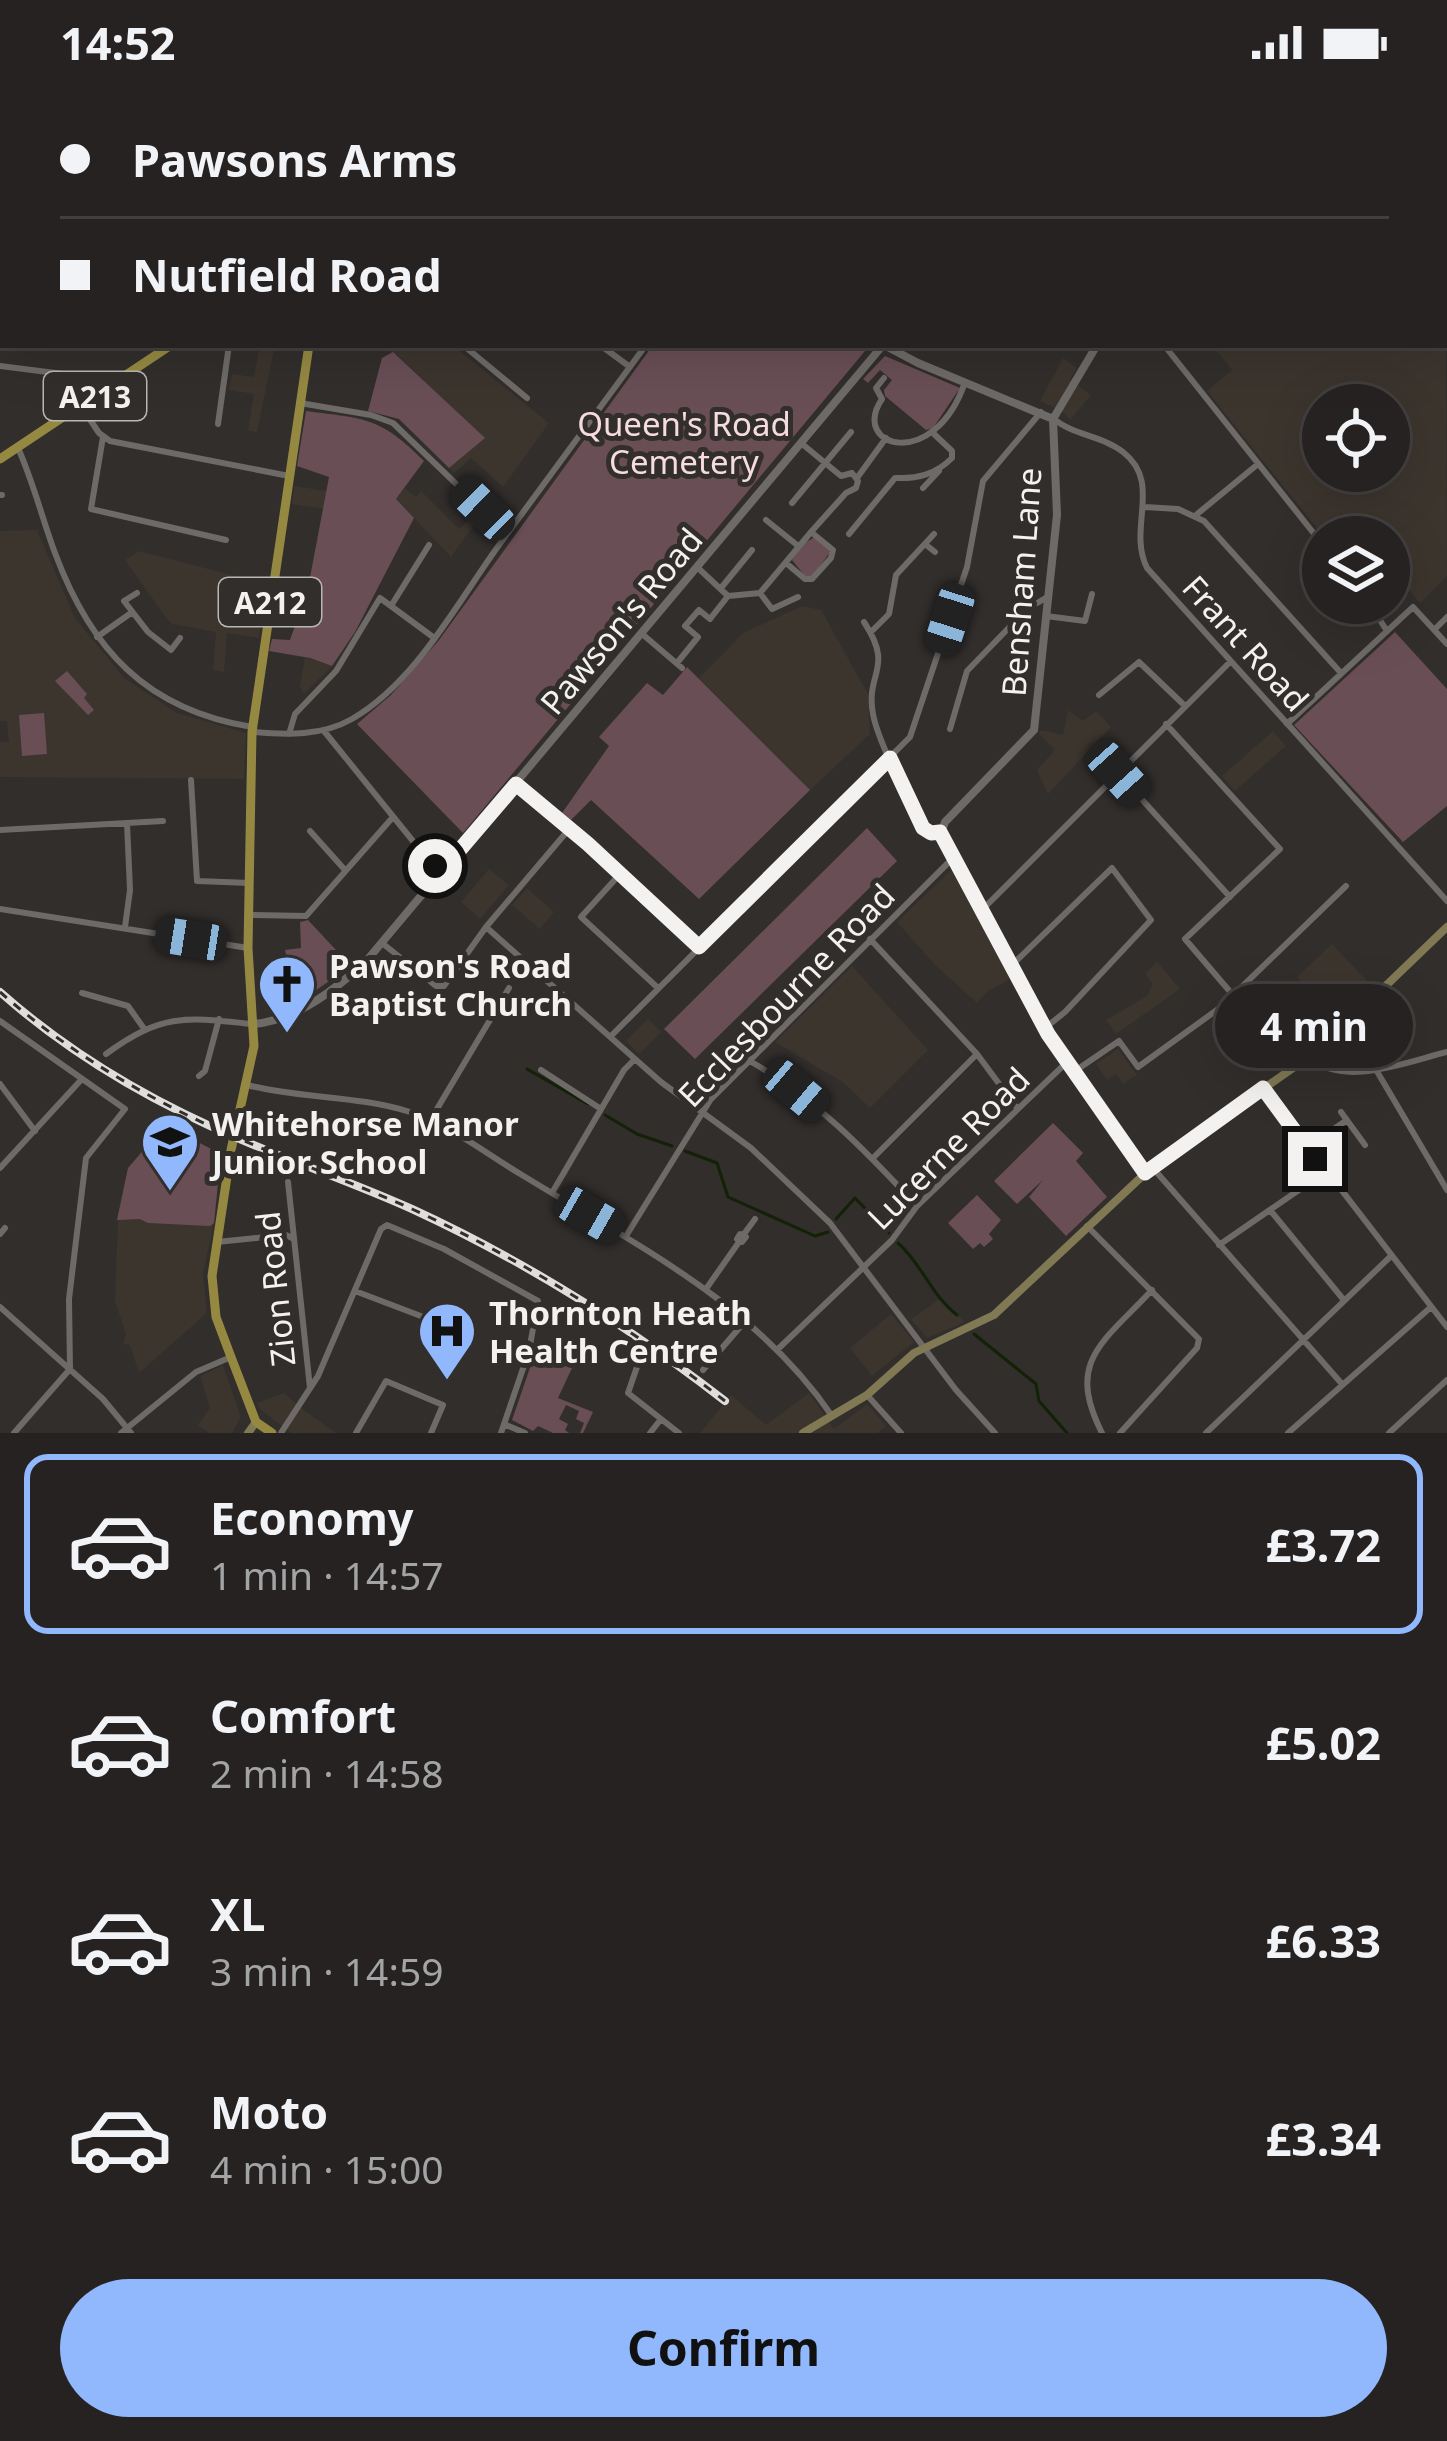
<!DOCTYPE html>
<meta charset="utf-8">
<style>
:root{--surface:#252221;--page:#2d2a2a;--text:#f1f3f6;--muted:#a3a4a5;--line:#423f3f;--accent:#91b8fd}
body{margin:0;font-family:"Noto Sans",sans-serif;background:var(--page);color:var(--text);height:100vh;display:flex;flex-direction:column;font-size:45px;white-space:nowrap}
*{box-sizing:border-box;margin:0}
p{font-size:39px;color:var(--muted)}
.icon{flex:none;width:66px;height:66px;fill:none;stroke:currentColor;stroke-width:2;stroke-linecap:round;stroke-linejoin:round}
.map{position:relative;height:1349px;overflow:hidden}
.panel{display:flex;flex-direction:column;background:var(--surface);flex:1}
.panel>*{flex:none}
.top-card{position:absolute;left:0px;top:0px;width:1449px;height:264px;box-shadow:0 12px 48px #0002,0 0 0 3px var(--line);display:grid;align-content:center;height:264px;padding:0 60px;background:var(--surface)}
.buttons{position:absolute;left:1302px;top:300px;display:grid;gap:24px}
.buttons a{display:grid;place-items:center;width:108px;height:108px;border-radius:50%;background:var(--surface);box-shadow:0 12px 48px #0002,0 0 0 3px var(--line);font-size:60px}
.end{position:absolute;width:54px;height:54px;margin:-27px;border:15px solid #f4f2f0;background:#111;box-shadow:0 0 0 6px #111}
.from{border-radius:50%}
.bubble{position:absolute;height:84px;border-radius:42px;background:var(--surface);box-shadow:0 12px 48px #0002,0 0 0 3px var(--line);font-size:39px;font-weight:700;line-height:84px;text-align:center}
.car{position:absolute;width:36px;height:72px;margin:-36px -18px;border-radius:15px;box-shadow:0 0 9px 3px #0007;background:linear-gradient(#222 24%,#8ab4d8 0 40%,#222 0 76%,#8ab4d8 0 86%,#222 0)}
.top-card b{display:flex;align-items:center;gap:42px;height:114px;font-size:45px}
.top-card b+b{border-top:3px solid var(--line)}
.top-card i{width:30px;height:30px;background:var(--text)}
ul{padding:21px 0 0;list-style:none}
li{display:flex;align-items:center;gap:36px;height:180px;margin:0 24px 18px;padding:0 36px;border:6px solid transparent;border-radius:24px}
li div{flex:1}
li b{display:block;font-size:45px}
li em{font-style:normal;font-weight:700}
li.on{border-color:var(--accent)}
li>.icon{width:108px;height:108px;stroke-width:1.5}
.button{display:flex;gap:24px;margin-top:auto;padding:24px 60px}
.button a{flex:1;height:138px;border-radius:72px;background:var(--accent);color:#111;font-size:48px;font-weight:700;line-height:138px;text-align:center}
.status{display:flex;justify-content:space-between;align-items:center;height:84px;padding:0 60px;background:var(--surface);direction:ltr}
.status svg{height:33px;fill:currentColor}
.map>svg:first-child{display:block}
.built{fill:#3c352e;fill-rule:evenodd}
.green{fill:#694e56}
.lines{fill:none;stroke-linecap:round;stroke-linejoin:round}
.stream{stroke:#132106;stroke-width:3}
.minor{stroke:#6d6a67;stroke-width:6}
.tertiary{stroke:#6d6a67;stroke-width:8}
.secondary{stroke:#817954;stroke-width:8}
.primary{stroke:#958942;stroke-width:9}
.rail-casing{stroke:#e0dedc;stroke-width:8}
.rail{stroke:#312e2c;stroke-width:3;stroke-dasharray:9;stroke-linecap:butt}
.route{stroke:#f4f2f0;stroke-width:15}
.labels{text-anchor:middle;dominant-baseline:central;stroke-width:10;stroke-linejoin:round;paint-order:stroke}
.shield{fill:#312e2c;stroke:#bab7b5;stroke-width:3}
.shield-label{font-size:30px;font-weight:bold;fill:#f4f2f0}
.park-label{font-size:33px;fill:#f7dbe2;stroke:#312e2c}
.street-label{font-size:33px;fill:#f4f2f0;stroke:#312e2c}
.poi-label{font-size:33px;font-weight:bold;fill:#f4f2f0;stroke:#312e2c;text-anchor:start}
</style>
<div class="status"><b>14:52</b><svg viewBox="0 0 49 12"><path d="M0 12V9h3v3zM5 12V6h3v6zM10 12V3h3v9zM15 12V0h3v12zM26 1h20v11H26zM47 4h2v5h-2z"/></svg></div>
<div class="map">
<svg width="1447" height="1349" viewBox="0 0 1447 1349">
<rect width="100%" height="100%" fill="#312e2c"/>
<path class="built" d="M1446,247L1447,492L1420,519L1389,482V453H1364L1350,440L1324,453L1207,307L1232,286L1212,261H1446ZM1323,321H1389V387H1323Z
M260,261H275L257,348L248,347L254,310L229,306L232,290L254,293Z
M345,261H452L549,339L503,403L471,374L454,389L449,384L484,354L394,268Z
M1063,274L1077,284L1070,295L1091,311L1070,336L1063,328L1040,317Z
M294,402L327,407L324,425L292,420Z
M405,404L416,413L421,407L459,445L477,428L481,431L451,473L396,415Z
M37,446L75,534L124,594L177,629L246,649L244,695L0,693V658H9L7,637H0V447Z
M139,467L267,500L259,554L227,549L224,588L213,586L216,548L172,540L167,535L125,476Z
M802,522L821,526L868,610L870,650L810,706L699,594L743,549Z
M305,573L332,582L304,610L300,603Z
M1068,626L1083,637L1096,627L1111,643L1048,710L1037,686L1055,666L1039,650L1041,646L1063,651Z
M1273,647L1286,662L1235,707L1222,692Z
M489,785L509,801L480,835L461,818Z
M951,786L1012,894L988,907L977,919L935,881L897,838Z
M527,804L554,828L540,845L512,821Z
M1332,860L1373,903L1336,937L1297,893Z
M1157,878L1180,905L1116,950L1106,936L1147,912L1153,900L1145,890Z
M852,882L928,966L870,1024L844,999L775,958Z
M648,935L661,948L639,970L626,957Z
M1118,965L1137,991L1123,1000L1116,990L1107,996L1096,980Z
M165,1041L221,1070L214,1139L203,1190L207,1229L139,1289L130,1261L123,1260L126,1250L115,1217L118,1135L128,1084Z
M940,1215L965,1238L927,1254L911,1235Z
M891,1230L914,1258L872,1292L850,1264Z
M223,1281L241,1333L232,1349H209L198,1341L210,1324L200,1292Z
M284,1309L305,1327L336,1349H291L260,1325L257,1319Z
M809,1309L834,1345L867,1320L886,1342L878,1349H700L731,1311L766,1341Z"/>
<path class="green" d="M653,261H870L463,749L357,640L391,611L439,556Z
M393,268L485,354L449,384L399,335L368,327L382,274Z
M885,272L960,304L933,344L926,346L885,312L884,306L892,296L880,286L868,299L863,295Z
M306,327C367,335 380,333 424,377L396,415L414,434L355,548L332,582L310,574L269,567L272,555L290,556L308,504L329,393L297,382Z
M815,453L831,467L812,493L805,492L792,476L801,461Z
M1395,548L1447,605V722L1403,758L1294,641Z
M687,583L810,706L699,815L591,716L571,736L562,729L609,662L599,653L647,599L663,611Z
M67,587L87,610L84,614L94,626L88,631L55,597Z
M44,629L47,670L22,672L19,631Z
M867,744L897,777L695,975L664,945Z
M308,836L351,882L296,920L285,866L301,864L300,838Z
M1053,1039L1083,1069L1076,1077L1107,1113L1066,1152L1029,1113L1043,1096L1017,1120L994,1097Z
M165,1041L221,1070L214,1139L210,1142L148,1139L140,1135L117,1136L128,1084Z
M977,1111L1001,1136L989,1150L993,1155L984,1163L980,1159L973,1165L948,1139Z
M549,1266L572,1284L558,1314L593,1328L583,1349H580L584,1339L576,1335L579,1327L566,1321L559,1335L568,1340L565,1346L569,1349H553L538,1342L533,1347L512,1336L534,1272Z"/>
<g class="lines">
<path class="stream" d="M527,985L588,1020
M605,1031L637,1050L672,1062
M685,1067L717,1079L728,1113L815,1152L828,1148
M836,1135L855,1114L889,1149
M898,1159C922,1180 931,1211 957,1231
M974,1250L1036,1300L1039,1317L1067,1349"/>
<path class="minor" d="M291,0L310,3
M462,0L465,3
M768,0L771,3
M920,0V3
M19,3L20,0
M155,3V0
M578,3L581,0
M836,3L839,0
M1160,3L1165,0
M1446,39L1447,38
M1446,101L1447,100
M0,156L3,137
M0,213L3,214
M463,261L527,314
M600,261L630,283
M1164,261L1323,461
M0,282L103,295L112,301
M884,294L876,304L882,315C849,364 935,388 965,298
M300,319L371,331L393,339L507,449
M81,322L99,349L110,357L289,392
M1054,335C1073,351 1103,352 1123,368C1163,399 1127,444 1147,484L1447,817
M218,340L229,261
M103,353L91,425L226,456
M801,359L841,392L852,389L858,397L856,404L846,409L811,448
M18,364C33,397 42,434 55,469C91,566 147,626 252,643
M857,394L886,354
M923,404L939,387
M0,411H2
M792,419L851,348
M1145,423L1178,425L1204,437L1341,589
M1196,431L1258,380
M766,436L797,461
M849,450L895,394C918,395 936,390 952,374V367L934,350
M925,460L935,468
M697,483L728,512L760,509L811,448L833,466L831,474L812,495H805L786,479
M721,504L752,466
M137,509L124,517L148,548L171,566L180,554
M760,509L772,525L798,513
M1369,519L1387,547
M391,522L429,461
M1046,532L1085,537L1092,510
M864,538C895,585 865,588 873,630C877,655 907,714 919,738L929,749L941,748
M1434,546L1447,533
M871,548L889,530L896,491L934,450
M641,549L682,584
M97,553L131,529
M677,579L698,553L685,542L699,526L710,535L728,512
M1099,611L1139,578L1184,621
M1166,640L1280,765L1185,855L1256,938L1291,986
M1287,640L1413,523L1447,560
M950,645L967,587L1027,525L1049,512
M324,647L421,767L441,786
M254,648C287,651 322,652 352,635C416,598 457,519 499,461C548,394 597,328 646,261
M289,650L295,630L336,587L380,514L433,553
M1118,689L1230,813
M191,696L197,797L250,799
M516,701L588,760L699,863
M0,746L163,737
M310,747L345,786
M620,790L581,833L658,904
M0,825L248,864
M983,825L1230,578
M249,831L306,832L393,733
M125,843L130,806L127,739
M486,843L661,998L751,1064L830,1139L956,1306L995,1349
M870,855L977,970L1017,1024
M382,859L436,902H444L486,843L570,744
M1013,880L1112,784L1151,836L1065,928L1045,944
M82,909L128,922L145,946
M0,937L125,1025L86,1074L69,1215L70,1285L14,1349
M611,952L910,653L967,483L983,397L1041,328
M106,970C162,929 186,933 251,940
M1310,973C1342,1005 1409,977 1447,968
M748,976C815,1014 865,1066 917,1122
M1375,984L1447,1106
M541,986L601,1025
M1075,987L1119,957L1138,983L1221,923L1346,802
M199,992L205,987L219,935
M0,1000L35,1047
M247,1001C301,1015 356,1011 410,1028C452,1042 485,1069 522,1091C636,1161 755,1219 832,1332
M1263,1004L1447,1243
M1341,1028L1365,1061
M431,1035L509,904
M1306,1064L1347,1036
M872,1075L977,970
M1152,1083L1342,1300
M0,1084L81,996
M288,1098L310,1304
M552,1109L624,986L635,975
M1270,1126L1343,1215
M1087,1142L1199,1255L1197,1264L1120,1349
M0,1150L5,1144
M740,1150L746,1153L742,1158L737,1155Z
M744,1150L755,1135
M626,1152L711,1015L954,773
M217,1158L286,1151L294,1155
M1219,1161L1325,1088
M706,1205L739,1158
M355,1207L455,1245L452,1255
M0,1223L103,1315L131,1349
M778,1265L892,1156L917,1122L1067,978
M639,1277L628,1309L679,1349
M703,1286L747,1235
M867,1311L901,1349
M504,1340L525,1349
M121,1349L196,1288L231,1273
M281,1349L318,1292L381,1145L387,1141L444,1165L538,1217L529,1267L501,1349
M356,1349L386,1297L443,1321L431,1349
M650,1349L661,1335
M1102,1349C1065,1276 1104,1258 1152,1206
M1206,1349L1390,1173
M1288,1349L1431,1223
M1389,1349L1447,1296"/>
<path class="tertiary" d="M649,0L652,3
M1088,0V3
M884,261L918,279L1053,335
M1097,261L1053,335L1057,431L1034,646L945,738L941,749L1048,950L1145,1089
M254,940C297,936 338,904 368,875L883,261"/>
<path class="secondary" d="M248,1349L256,1338
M803,1349L867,1311L914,1269L994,1231L1152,1083L1320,965L1447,843"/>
<path class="primary" d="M1354,0L1355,3
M347,3L348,0
M480,3L483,0
M1446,224L1447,227
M0,375L171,261
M272,1349L256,1338L231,1273L216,1233L212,1192L231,1066L254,962L248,864L252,648L309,261"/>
<g class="rail-casing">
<path id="rail" d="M0,908C70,970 156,1020 242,1056C298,1080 357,1100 412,1125C525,1177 627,1241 725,1317"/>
</g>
<use href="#rail" class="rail"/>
</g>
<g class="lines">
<path class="route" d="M435,782L441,786L446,782L516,700L588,760L699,863L890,674L923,744L931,749L940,748L1048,950L1145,1089L1263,1004L1315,1075"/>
</g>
<defs>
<g id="church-pin" transform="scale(3)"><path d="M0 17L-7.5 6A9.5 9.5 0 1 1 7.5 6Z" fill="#91b8fd" stroke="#312e2c"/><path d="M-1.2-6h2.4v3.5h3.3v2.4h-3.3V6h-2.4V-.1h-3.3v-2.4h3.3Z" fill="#111"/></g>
<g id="school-pin" transform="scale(3)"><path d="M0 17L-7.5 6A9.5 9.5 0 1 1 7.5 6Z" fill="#91b8fd" stroke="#312e2c"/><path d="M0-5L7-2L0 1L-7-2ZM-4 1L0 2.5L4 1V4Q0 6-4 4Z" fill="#111"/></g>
<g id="hospital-pin" transform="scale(3)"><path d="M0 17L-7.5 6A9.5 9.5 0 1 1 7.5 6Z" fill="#91b8fd" stroke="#312e2c"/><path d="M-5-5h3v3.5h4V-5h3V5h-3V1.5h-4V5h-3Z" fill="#111"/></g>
</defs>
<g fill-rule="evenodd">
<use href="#church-pin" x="287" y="900"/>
<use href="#school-pin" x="170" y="1058"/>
<use href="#hospital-pin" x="447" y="1247"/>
</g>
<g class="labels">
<g class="shield">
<rect x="44" y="288" width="102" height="48" rx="9"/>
<rect x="219" y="494" width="102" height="48" rx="9"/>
</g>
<g class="shield-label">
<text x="95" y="312">A213</text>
<text x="270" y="518">A212</text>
</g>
<g class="park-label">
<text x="684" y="339">Queen's Road<tspan x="684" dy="38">Cemetery</tspan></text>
</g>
<g class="street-label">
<text transform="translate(1021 498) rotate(-86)">Bensham Lane</text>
<text transform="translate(621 537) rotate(-50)">Pawson's Road</text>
<text transform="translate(1246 559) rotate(48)">Frant Road</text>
<text transform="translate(786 911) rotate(-46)">Ecclesbourne Road</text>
<text transform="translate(948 1064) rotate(-45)">Lucerne Road</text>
<text transform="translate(275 1205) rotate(-96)">Zion Road</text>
</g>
<g class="poi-label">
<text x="329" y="881">Pawson's Road<tspan x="329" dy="38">Baptist Church</tspan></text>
<text x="212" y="1039">Whitehorse Manor<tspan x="212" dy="38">Junior School</tspan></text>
<text x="489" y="1228">Thornton Heath<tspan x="489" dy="38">Health Centre</tspan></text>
</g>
</g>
</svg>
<div class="buttons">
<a><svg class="icon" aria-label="locate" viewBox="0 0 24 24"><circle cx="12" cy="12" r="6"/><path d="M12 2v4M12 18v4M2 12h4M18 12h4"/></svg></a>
<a><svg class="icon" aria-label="layers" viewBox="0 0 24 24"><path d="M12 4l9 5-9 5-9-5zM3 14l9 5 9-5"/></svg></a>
</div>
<i class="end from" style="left:435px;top:782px"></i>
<i class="end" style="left:1315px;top:1075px"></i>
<div class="bubble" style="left:1215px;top:900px;width:198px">4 min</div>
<i class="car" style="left:483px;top:425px;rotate:314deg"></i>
<i class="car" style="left:950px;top:535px;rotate:198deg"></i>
<i class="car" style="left:1118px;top:689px;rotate:138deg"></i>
<i class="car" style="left:191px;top:855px;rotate:279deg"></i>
<i class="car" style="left:796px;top:1006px;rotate:130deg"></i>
<i class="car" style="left:590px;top:1131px;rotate:120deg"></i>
<div class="top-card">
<b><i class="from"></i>Pawsons Arms</b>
<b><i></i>Nutfield Road</b>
</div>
</div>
<section class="panel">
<ul>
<li class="on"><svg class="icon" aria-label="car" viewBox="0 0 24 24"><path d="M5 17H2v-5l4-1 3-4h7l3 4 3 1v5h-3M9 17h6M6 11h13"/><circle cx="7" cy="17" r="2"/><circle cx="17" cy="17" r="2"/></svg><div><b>Economy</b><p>1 min · 14:57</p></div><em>£3.72</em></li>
<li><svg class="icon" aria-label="car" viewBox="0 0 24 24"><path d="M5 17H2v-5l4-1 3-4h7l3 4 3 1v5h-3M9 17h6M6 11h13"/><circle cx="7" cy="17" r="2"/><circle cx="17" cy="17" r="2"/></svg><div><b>Comfort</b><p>2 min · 14:58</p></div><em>£5.02</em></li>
<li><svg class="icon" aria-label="car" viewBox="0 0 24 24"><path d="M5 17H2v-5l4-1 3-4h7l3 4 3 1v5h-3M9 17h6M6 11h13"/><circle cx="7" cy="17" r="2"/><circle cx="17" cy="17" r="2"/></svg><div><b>XL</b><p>3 min · 14:59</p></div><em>£6.33</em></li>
<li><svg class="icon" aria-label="car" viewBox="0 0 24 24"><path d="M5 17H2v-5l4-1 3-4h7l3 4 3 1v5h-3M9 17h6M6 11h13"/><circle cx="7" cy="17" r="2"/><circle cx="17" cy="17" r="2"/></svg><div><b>Moto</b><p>4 min · 15:00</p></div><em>£3.34</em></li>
</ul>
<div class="button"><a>Confirm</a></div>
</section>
